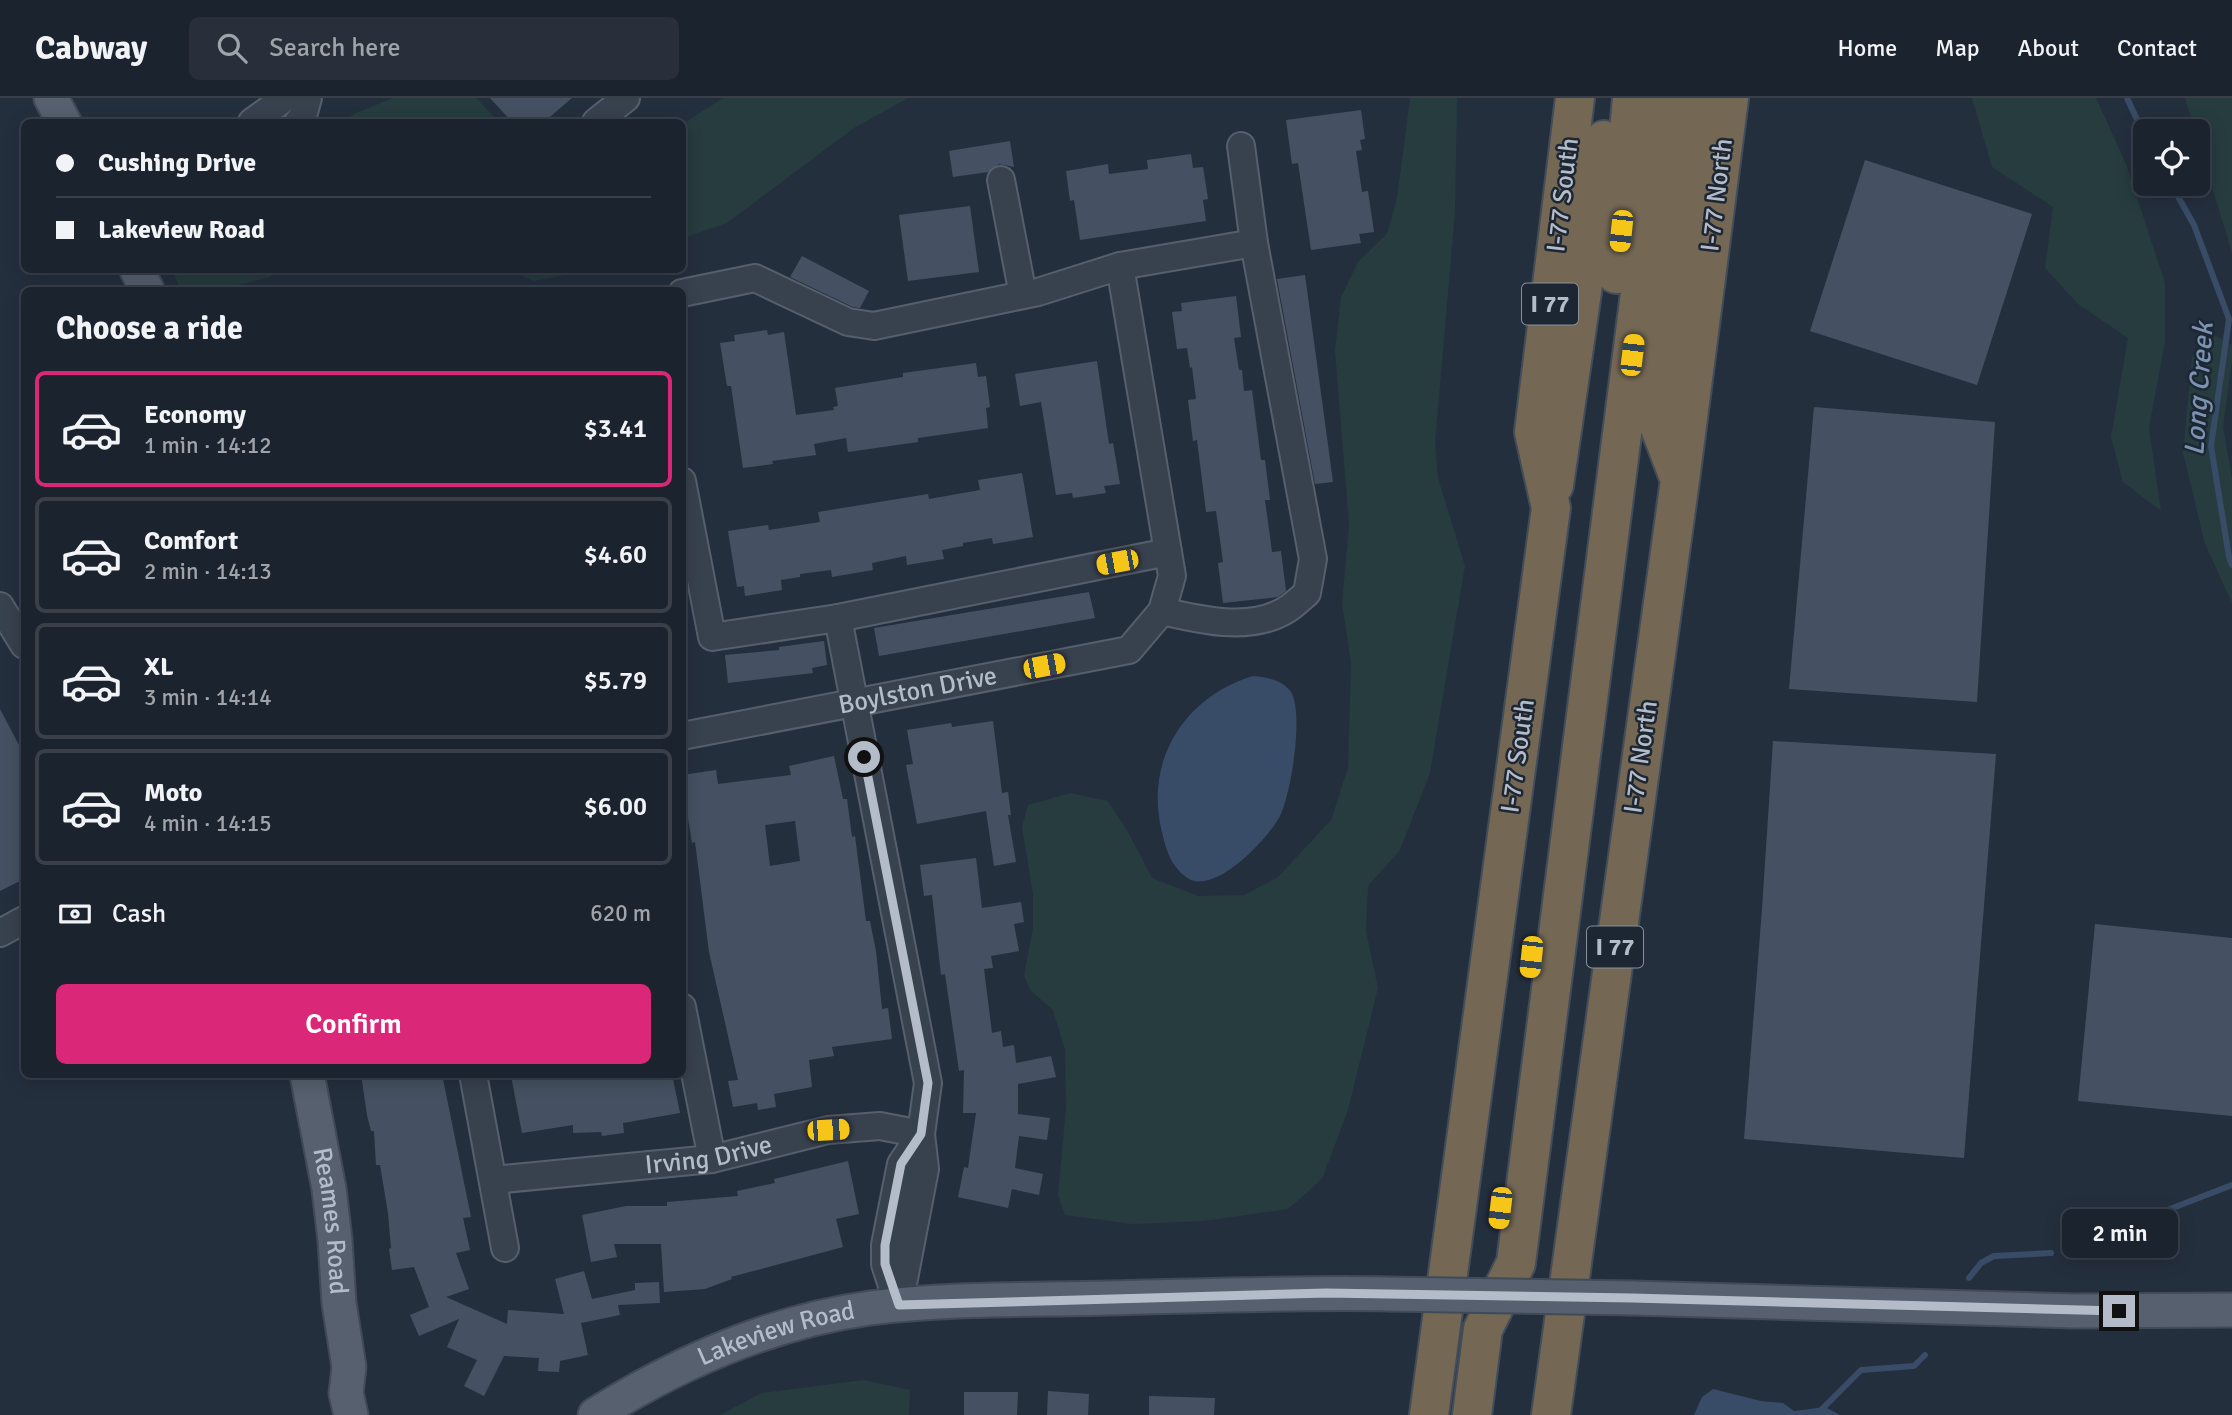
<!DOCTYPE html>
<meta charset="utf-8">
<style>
:root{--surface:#1b232e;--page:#282f3a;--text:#f1f3f6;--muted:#a0a4aa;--line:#39404a;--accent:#db2777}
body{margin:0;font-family:Signika,sans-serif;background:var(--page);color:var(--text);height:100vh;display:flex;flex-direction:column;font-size:26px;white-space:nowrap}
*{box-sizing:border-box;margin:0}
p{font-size:23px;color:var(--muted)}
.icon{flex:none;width:38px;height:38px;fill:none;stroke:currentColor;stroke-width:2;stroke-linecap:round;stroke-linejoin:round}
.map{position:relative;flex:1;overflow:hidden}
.sheet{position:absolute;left:21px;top:189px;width:665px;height:791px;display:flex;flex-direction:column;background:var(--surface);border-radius:10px;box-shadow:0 4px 18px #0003,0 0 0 2px var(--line)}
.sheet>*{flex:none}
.guide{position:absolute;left:21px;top:21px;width:665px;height:154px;border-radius:10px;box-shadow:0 4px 18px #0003,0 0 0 2px var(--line);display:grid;align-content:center;height:154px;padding:0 35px;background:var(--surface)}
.fabs{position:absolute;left:2133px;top:21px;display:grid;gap:14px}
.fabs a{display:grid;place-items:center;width:77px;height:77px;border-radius:10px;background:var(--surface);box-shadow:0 4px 18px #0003,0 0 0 2px var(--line);font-size:35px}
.end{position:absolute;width:32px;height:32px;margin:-16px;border:9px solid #b4bcc9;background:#111;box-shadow:0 0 0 4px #111}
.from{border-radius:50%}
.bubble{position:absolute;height:49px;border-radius:10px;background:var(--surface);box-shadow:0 4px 18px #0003,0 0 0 2px var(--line);font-size:23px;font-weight:600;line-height:49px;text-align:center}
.car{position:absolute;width:21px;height:42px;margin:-21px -10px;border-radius:9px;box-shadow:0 0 5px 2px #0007;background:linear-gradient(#f5c518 24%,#345 0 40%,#f5c518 0 76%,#345 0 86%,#f5c518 0)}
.guide b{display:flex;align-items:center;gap:24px;height:66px;font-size:26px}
.guide b+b{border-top:2px solid var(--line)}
.guide i{width:18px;height:18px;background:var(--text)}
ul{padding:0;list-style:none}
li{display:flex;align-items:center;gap:21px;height:116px;margin:0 14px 10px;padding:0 21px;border:4px solid var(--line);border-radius:10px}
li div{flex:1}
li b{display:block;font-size:26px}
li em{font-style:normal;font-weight:600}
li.on{border-color:var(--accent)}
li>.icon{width:63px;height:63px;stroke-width:1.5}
h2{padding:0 35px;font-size:32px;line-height:84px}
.pay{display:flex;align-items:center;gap:18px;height:77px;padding:0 35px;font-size:26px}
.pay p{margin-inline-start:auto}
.action{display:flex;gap:14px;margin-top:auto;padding:14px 35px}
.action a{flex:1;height:80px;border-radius:10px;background:var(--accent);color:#fff;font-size:28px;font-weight:600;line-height:80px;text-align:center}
header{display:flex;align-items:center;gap:42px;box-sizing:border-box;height:98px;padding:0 35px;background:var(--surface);border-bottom:2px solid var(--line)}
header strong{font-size:33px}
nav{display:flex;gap:38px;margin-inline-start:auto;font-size:24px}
.search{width:490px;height:63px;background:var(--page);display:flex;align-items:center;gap:18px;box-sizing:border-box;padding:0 24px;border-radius:10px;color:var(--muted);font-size:26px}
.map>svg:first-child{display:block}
.green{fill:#263c3f}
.water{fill:#394c67}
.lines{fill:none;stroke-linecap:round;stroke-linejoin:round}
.stream{stroke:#394c67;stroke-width:6}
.building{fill:#455162;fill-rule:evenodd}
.minor-casing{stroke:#565f6c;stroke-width:30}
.major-casing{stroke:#414a57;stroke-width:37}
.highway-casing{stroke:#434c59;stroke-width:42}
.minor{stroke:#38414e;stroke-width:26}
.major{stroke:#56606e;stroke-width:33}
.highway{stroke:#746855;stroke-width:38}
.major-bridge-casing{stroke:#414a57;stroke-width:37;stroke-linecap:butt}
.major-bridge{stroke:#56606e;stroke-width:33}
.route{stroke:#b4bcc9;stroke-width:9}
.labels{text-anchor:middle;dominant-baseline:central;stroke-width:5;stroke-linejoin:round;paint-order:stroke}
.shield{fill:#1d2633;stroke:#878f9c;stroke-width:2}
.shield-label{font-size:24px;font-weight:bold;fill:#b4bcc9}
.street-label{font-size:26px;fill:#b4bcc9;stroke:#1d2633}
.water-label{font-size:28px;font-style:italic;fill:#7c92b1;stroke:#1d2633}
</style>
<header>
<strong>Cabway</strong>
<div class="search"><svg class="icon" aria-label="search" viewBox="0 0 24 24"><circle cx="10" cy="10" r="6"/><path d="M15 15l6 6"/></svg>Search here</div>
<nav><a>Home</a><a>Map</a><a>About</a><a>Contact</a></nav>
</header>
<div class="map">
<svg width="2232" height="1317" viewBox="0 0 2232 1317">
<rect width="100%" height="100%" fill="#242f3e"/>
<path class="green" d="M393,0H476L499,24H341L356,15Z
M723,0H908L854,30L727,125L683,140V26Z
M1410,0H1457L1455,114L1435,345L1438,380L1465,468L1430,675L1400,752L1368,788L1366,833L1378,890L1348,1012L1322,1081L1288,1111L1204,1123L1132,1126L1065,1117L1058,1098L1066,1010L1065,952L1053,912L1031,893L1024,878L1033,830V796L1022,729L1028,707L1070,695L1108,703L1127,732L1152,780L1198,798L1244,797L1278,779L1331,722L1348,670L1351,565L1342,506L1349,427L1335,252L1341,199L1358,164L1387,136L1397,100Z
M1972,0H2096L2126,66L2165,185V244L2149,330L2161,413L2123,384L2111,339L2128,240L2078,206L2045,170L2053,109L1992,69Z
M2185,0H2232V155L2198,42V33H2195Z
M171,172H277L270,179C242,185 208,199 180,189Z
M508,172H591L533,183Z
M2209,234L2232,247V263L2223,329L2232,380V505L2205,446L2183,355L2192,260Z
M863,1282L910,1292L909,1317H720L762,1295Z"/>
<path class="water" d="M1253,578C1266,579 1283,582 1291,594C1304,615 1291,696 1280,718C1268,741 1213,800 1186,779C1171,768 1166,752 1162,734C1144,663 1184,599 1253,578Z
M1713,1291L1761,1303L1783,1305L1794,1313L1825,1309L1840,1317H1694L1702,1299Z"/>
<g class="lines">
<path class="stream" d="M2127,0L2146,41
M2171,86L2194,127L2229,221L2211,348L2229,459L2232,467
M2095,1140L2232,1087
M1969,1180L1981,1165L1994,1158L2051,1155
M1816,1317L1861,1272L1914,1268L1925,1257"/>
</g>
<path class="building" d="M490,0H572L544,24H512Z
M1361,12L1365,41L1360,42L1362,52L1356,53L1362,94L1368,93L1374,134L1359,136L1361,145L1311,152L1298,65L1292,66L1286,22Z
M1010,43L1014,69L999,66L988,74L953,79L949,53Z
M1191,56L1193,70L1203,69L1208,101L1203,102L1206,123L1080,142L1074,102L1070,103L1066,73L1108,66L1109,76L1148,71L1147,62Z
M1865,62L2032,116L1977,287L1810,233Z
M970,108L979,174L908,183L899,117Z
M802,158L869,193L860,210L853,209L790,179Z
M1305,177L1333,384L1315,386L1277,181Z
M1236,198L1241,239L1234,240L1239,272H1242L1244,293L1252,292L1261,362H1265L1270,402H1265L1272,454L1281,453L1286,493L1278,499L1223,505L1218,465L1223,464L1216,413L1206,414L1197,342L1193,343L1188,302L1196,301L1192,269L1190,270L1187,250L1177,251L1172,214L1182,213L1181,205Z
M767,232L768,237L784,234L796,317L834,312L833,309L838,308L835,290L903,279V275L976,265L978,279L986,278L990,309L986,310L988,330L918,340V344L848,354L846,340L814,346L816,357L772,363L773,366L743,370L731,288H727L720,245L735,243L734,237Z
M1097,263L1109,346L1113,345L1120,386L1104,388L1106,395L1073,400L1072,395L1056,397L1041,304L1020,308L1015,276Z
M1814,309L1995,324L1977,604L1789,591Z
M1022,375L1033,439L993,446L992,440L963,445V448L942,452L944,461L907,467L906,458L872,465L873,472L832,479L831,472L800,476V479L781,482L782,492L745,498L744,488L737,489L728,433L768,427L769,432L820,424L818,414L928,396L929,401L980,392L978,382Z
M1089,494L1095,520L879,558L874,530Z
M824,543L827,567L812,570L813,575L728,585L725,557L779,552V549Z
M0,611L19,647L24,644V781L0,793Z
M993,623L1002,695L1008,694L1011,717H1008L1016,764L994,768L986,713L917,726L906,667L913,666L907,632L951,625L952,629Z
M1773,643L1996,656L1964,1060L1744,1041L1762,811Z
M834,658L843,701H847L852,739L855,738L866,823H870L876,853L882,911L888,910L892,941L832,949L834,958L809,962L812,989L774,996L776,1009L758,1012L757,1005L733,1009L728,983L738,982L709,854L695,744L692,745L686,708H682V677L716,672L718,686L791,677L789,668ZM795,723L800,763L770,768L765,727Z
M976,760L982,810L1021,804L1024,824L1014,826L1019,853L991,858L993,870L984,871L992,935L1001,933L1003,949L1014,947L1016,965L1051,958L1056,979L1018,986V1016L1050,1020L1047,1042L1019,1038L1015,1070L1043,1076L1039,1097L1012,1091L1008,1110L958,1099L964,1069L968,1070L976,1015H963L964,972L959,973L945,876L941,877L932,797L924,798L920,767Z
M2095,826L2232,840V1018L2078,1003Z
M361,976H442L471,1119L463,1120L470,1152L456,1155L469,1191L446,1199L507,1226L508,1212L564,1216L555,1181L584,1173L592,1201L635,1192V1185L659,1184L660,1205L618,1207L620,1217L581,1225L588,1257L560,1263L559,1274L538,1273L539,1260L504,1258L484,1298L464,1288L477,1262L447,1249L459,1221L419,1238L410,1217L429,1209L414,1169L392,1172L389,1151L391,1150L388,1115L380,1067H376L374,1033H371L367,1017Z
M520,976H672L680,1015L623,1025L624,1035L602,1038L601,1034L573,1035V1027L522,1035L511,978Z
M848,1063L859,1116L836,1121L843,1149L731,1179L732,1181L705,1191L664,1194L661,1146H614L617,1159L591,1164L582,1117L626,1108H667V1104L738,1098L737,1093L775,1085L774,1081Z
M1048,1293L1089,1296L1088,1317H1047Z
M964,1294H1018L1017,1317H964Z
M1149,1298L1215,1300L1214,1317H1149Z"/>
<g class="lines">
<g class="minor-casing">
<g id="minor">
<path d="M252,24L285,0"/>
<path d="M298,24L303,18L308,0"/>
<path d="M596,24L626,0"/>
<path d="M1001,82L1023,197"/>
<path d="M682,195L755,180L848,224L874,228L1038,194L1120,168L1254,145L1241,48"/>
<path d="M682,383L712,539L838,520L928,985L921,1036L925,1071L899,1207"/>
<path d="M0,508L24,547"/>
<path d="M1162,513C1200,522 1250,534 1286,512C1293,508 1300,501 1307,495L1313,461L1254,145"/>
<path d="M838,520L1168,454"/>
<path id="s1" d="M682,638L1129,552L1162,513L1172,478L1120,168"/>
<path d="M0,835L24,822"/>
<path d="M682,909L712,1061"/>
<path d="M473,976L505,1150"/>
<path id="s2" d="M493,1082L712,1061L828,1032L880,1028L921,1036"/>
<path d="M898,1206L885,1166V1147L901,1066L921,1036"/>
</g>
</g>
<g class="major-casing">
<g id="major">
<path d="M51,0L64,24"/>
<path d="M137,172L147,192"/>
<path id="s3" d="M307,976L329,1091L335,1142L339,1205L349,1269L346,1295L351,1317"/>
<path d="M1632,1200L2074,1213L2232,1212"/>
<path id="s4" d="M595,1317C679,1264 771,1224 870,1210C948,1200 1029,1202 1108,1200C1201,1198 1295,1194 1388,1196"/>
</g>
</g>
<g class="highway-casing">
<path id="highway" d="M1616,176L1632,0
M1678,377L1654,314L1695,0
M1554,387L1604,42
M1429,1317L1551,410L1534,334L1575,0
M1472,1317L1483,1231L1516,1165L1665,0
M1551,1317L1680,382L1729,0"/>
</g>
<use href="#minor" class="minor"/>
<use href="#major" class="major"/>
<use href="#highway" class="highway"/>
<g class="major-bridge-casing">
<path id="major-bridge" d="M1388,1196L1632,1200"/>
</g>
<use href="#major-bridge" class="major-bridge"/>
</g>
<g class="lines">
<path class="route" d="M864,659L928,985L921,1036L901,1066L885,1147V1166L899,1207L1326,1195L1632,1200L2119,1213"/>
</g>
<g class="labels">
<g class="shield">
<rect x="1522" y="185.5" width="56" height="41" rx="5"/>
<rect x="1587" y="828.5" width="56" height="41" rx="5"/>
</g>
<g class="shield-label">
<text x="1550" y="206">I 77</text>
<text x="1615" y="849">I 77</text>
</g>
<g class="street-label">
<text transform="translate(1563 97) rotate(-83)">I-77 South</text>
<text transform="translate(1717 97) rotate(-83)">I-77 North</text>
<text stroke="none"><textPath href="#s1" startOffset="240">Boylston Drive</textPath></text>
<text transform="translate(1518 658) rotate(-82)">I-77 South</text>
<text transform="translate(1641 659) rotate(-82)">I-77 North</text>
<text stroke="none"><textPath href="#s2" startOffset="217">Irving Drive</textPath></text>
<text stroke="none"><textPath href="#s3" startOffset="149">Reames Road</textPath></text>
<text stroke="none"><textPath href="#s4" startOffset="200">Lakeview Road</textPath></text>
</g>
<g class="water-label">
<text transform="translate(2199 291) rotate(-86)">Long Creek</text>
</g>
</g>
</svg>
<div class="fabs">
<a><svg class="icon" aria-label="locate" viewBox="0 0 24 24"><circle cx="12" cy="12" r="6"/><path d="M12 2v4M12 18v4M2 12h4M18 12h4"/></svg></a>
</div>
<i class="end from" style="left:864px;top:659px"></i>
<i class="end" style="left:2119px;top:1213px"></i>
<div class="bubble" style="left:2062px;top:1111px;width:116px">2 min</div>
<i class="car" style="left:1621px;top:133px;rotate:186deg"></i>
<i class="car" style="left:1632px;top:257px;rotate:7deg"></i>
<i class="car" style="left:1117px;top:464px;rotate:259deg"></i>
<i class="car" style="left:1044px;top:568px;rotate:79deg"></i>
<i class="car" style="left:1531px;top:859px;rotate:186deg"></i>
<i class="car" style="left:828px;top:1032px;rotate:87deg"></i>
<i class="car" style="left:1500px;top:1110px;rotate:187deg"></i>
<div class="guide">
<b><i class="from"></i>Cushing Drive</b>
<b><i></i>Lakeview Road</b>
</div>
<section class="sheet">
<h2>Choose a ride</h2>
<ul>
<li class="on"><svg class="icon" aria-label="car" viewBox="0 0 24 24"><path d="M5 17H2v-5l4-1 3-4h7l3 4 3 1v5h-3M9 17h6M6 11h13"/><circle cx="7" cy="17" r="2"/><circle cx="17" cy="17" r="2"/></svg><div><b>Economy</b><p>1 min · 14:12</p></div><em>$3.41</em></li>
<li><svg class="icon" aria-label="car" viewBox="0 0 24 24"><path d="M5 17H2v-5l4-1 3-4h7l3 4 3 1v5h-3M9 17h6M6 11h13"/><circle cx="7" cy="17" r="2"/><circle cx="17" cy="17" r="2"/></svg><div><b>Comfort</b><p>2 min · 14:13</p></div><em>$4.60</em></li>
<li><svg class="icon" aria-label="car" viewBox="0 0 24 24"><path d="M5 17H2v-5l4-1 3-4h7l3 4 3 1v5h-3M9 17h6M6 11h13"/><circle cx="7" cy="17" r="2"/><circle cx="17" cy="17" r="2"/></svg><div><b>XL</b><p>3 min · 14:14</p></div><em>$5.79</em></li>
<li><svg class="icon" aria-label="car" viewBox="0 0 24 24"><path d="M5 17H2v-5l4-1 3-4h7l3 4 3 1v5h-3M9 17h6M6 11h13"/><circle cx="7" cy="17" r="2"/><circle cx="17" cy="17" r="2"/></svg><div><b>Moto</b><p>4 min · 14:15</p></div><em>$6.00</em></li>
</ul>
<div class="pay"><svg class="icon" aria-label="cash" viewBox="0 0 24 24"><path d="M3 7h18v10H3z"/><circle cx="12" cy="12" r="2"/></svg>Cash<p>620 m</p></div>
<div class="action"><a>Confirm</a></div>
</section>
</div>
